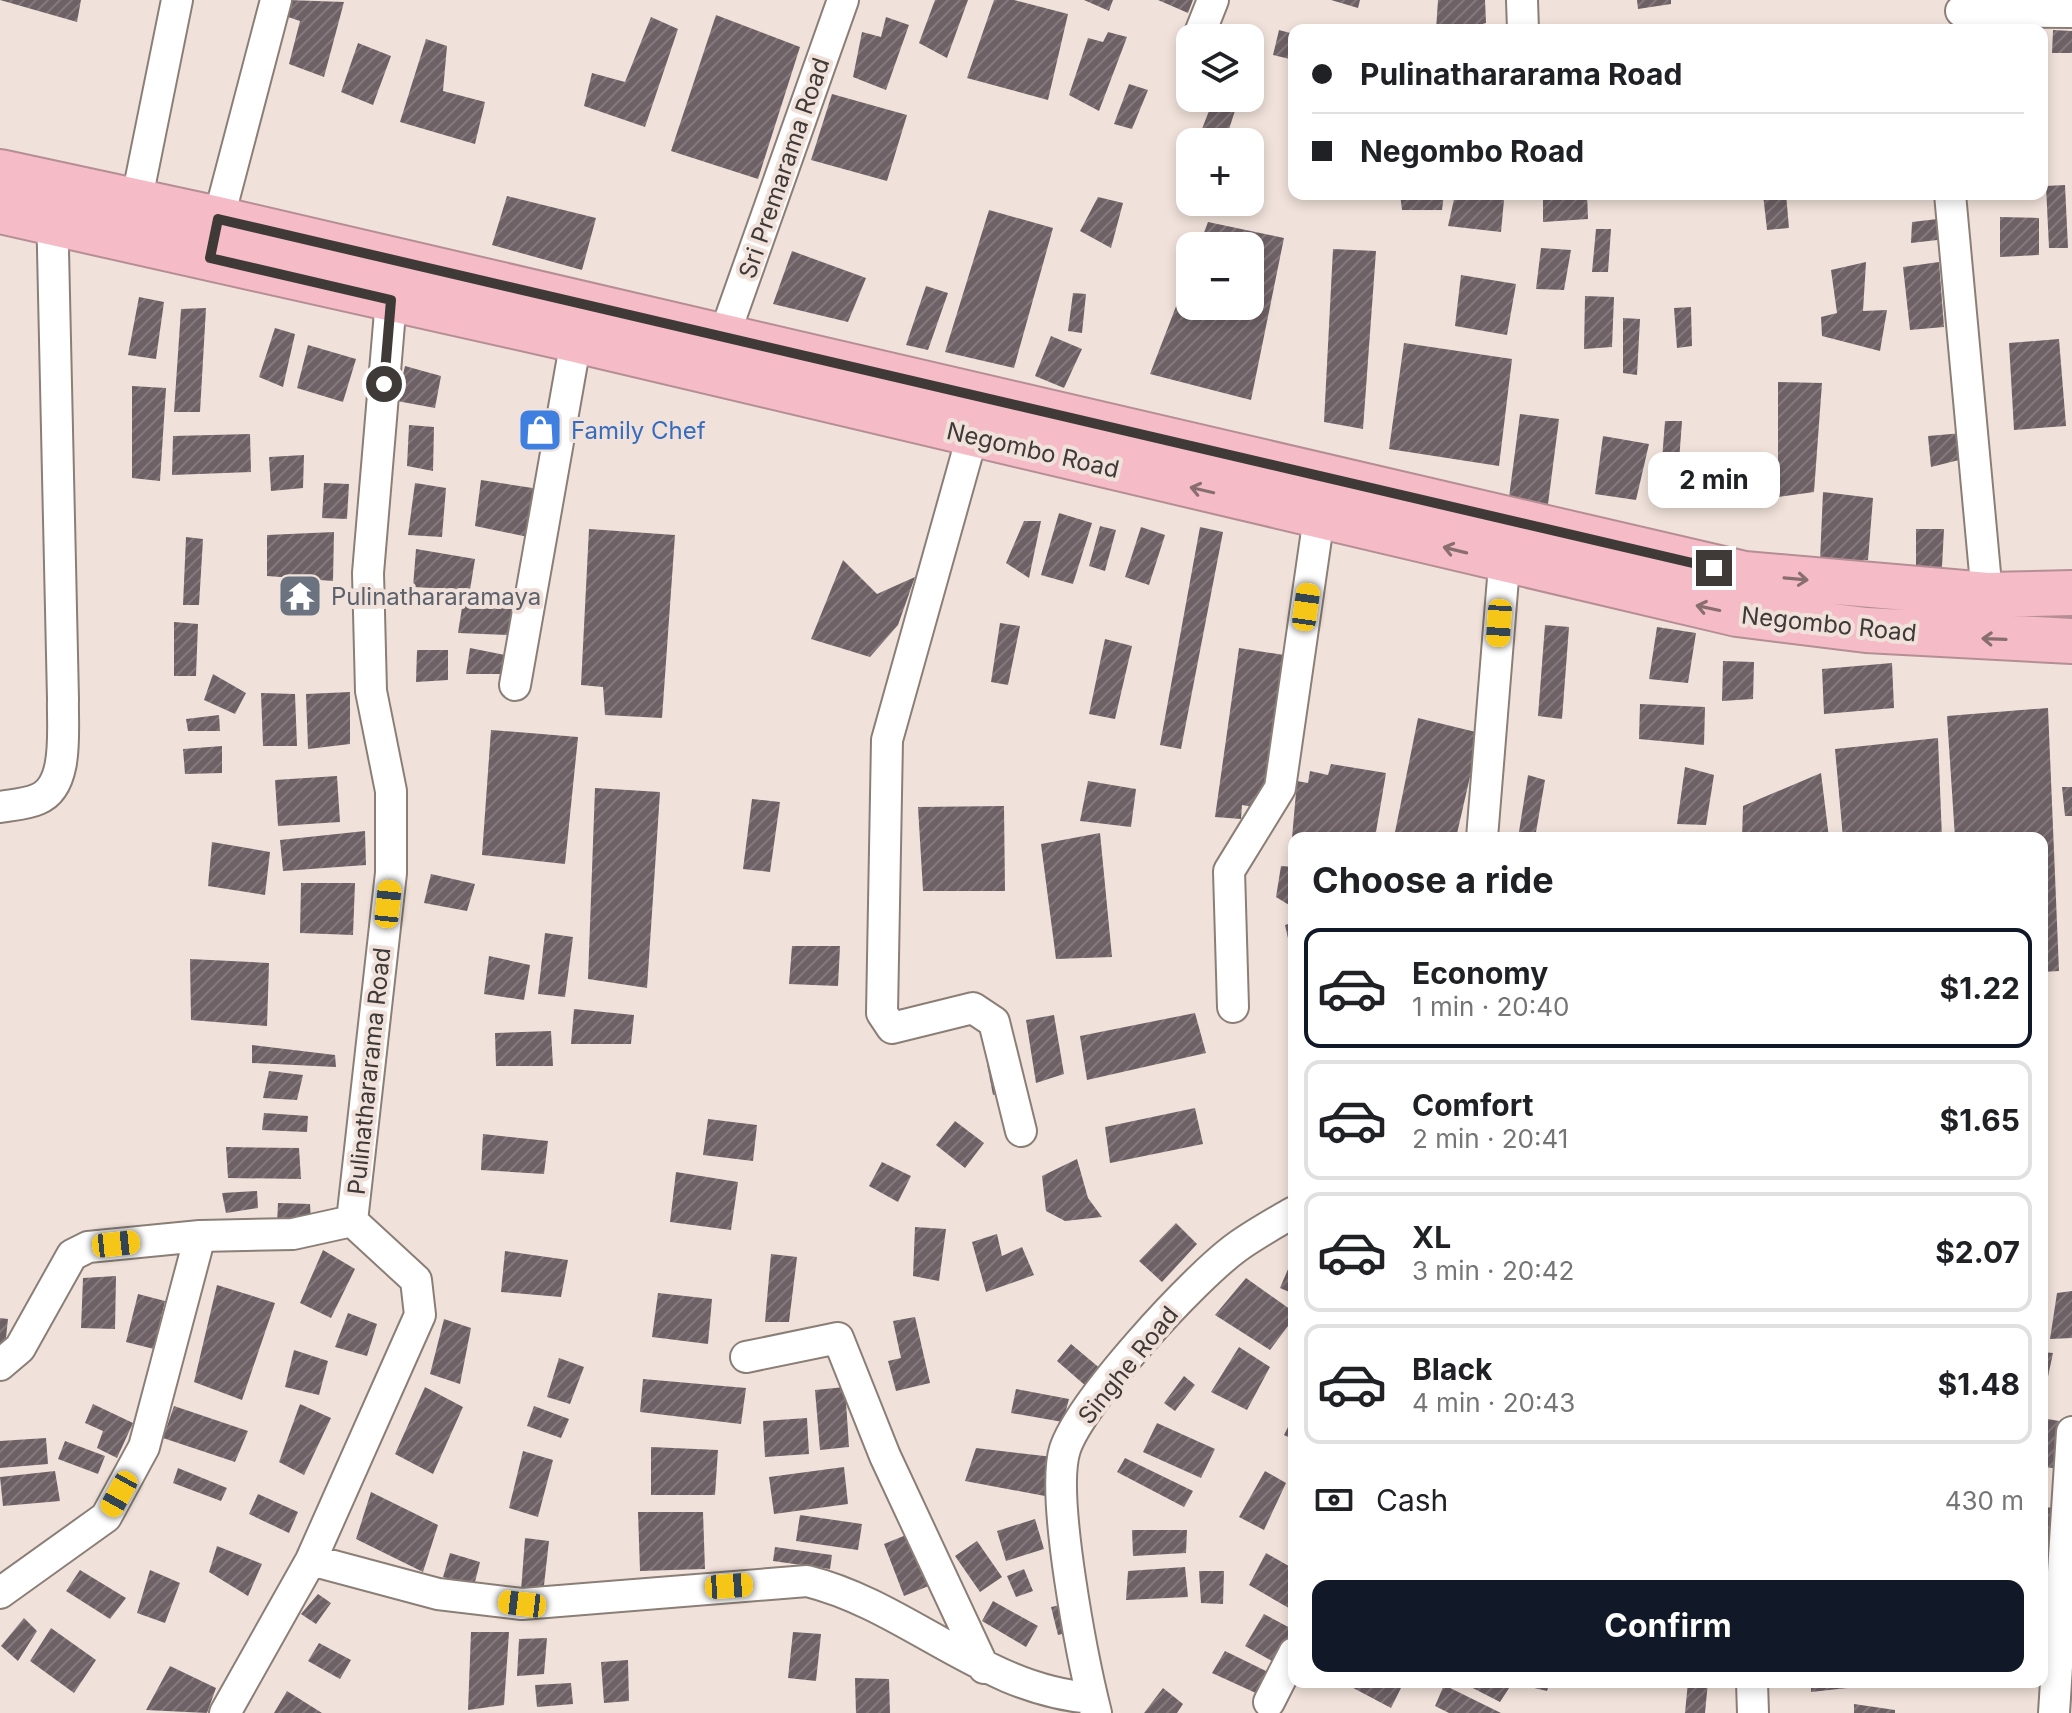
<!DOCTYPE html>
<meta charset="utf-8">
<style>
:root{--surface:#fff;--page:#f6f6f6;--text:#202124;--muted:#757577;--line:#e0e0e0;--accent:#111827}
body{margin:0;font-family:Inter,sans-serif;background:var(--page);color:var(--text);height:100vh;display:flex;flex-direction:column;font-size:30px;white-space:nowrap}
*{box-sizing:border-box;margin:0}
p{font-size:26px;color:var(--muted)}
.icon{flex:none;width:44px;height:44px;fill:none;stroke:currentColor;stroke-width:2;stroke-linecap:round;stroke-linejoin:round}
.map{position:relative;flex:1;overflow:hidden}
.details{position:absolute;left:1288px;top:832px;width:760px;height:856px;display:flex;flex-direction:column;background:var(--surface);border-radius:16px;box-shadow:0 4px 12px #0003}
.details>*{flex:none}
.guide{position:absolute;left:1288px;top:24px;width:760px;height:176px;border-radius:16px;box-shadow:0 4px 12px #0003;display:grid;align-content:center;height:176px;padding:0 24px;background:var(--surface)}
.tools{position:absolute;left:1176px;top:24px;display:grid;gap:16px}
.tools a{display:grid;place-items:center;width:88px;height:88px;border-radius:16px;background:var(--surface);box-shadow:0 4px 12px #0003;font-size:40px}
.end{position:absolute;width:36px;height:36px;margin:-18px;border:10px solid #3f3a37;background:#fff;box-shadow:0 0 0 4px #fff}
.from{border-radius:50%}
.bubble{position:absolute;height:56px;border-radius:16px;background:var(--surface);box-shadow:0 4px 12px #0003;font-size:26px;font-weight:700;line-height:56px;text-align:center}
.car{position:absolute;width:24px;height:48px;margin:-24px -12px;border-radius:10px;box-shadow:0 0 6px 2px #0007;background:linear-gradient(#f5c518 24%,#345 0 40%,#f5c518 0 76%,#345 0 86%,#f5c518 0)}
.guide b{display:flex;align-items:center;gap:28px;height:76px;font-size:30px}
.guide b+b{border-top:2px solid var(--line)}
.guide i{width:20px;height:20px;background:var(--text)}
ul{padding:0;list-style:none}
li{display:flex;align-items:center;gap:24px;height:120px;margin:0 16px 12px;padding:0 8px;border:4px solid var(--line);border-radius:16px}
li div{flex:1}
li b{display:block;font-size:30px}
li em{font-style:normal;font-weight:700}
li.selected{border-color:var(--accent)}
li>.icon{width:72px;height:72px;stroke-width:1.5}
h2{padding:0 24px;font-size:36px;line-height:96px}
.pay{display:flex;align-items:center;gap:20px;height:88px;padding:0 24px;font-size:30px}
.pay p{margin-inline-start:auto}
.cta{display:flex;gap:16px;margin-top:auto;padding:16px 24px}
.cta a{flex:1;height:92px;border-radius:16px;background:var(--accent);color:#fff;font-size:32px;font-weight:700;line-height:92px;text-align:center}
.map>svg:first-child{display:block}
.building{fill:url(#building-hatch)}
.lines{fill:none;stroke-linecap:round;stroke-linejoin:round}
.street-casing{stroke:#8b7e77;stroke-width:34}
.highway-casing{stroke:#b58e95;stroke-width:48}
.street{stroke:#fff;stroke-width:30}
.highway{stroke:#f5bcc7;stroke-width:44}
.oneway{stroke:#886e71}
.route{stroke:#3f3a37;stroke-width:10}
.labels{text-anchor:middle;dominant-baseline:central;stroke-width:8;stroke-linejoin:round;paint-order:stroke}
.street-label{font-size:24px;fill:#3f3a37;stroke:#f0e2da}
.shop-label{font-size:24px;fill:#366cbe;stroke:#f0e2da;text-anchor:start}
.worship-label{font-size:24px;fill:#5b616d;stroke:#f0e2da;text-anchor:start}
</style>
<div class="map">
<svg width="2072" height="1713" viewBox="0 0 2072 1713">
<defs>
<pattern id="building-hatch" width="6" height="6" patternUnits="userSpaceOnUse" patternTransform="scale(2)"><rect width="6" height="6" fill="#6e6166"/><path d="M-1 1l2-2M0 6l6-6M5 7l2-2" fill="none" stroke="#847a7d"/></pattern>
</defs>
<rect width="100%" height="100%" fill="#f0e2da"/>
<path class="building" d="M0,0H81L77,22Z
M287,0L344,2L324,77L289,64L300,21L282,15Z
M935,0H968L947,58L919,43Z
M994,0H1014L1068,14L1048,100L967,78Z
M1084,0H1113L1109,11Z
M1158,0H1193L1188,13Z
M1331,0H1360L1358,8Z
M1438,0H1485L1486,23L1462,30H1436Z
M1637,0H1671V4L1638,9Z
M716,15L800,47L758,179L671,151Z
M651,17L678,29L645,127L584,106L592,73L625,82Z
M886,17L909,25L886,90L853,77L862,32L881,37Z
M2020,25V30H1980V26Z
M1279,30L1294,34V60L1273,55Z
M2053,30L2072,31V53H2052Z
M1108,32L1127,37L1099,111L1069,95L1088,38L1103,42Z
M426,39L447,46L443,91L485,102L475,144L400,122Z
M358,43L391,56L373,105L341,92Z
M1129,84L1148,90L1132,129L1114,124Z
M832,94L907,115L887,181L811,160Z
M1214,98H1239L1225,142L1200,134Z
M2065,185L2068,248H2049L2046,186Z
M1400,194H1444L1442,210H1402Z
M1587,194L1588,219L1543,222V195Z
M1763,194H1786L1789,228L1767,230Z
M1455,195L1504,200L1501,232L1448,226Z
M507,196L596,218L582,270L492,245Z
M1098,197L1123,203L1111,248L1080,231Z
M989,210L1053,228L1014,368L945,352Z
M2000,217L2039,218V255L2000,257Z
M1946,218V239L1911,243L1912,222Z
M1208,222L1284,238L1251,400L1150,374L1190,270V306H1250V246H1199Z
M1596,229H1611L1608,272H1592Z
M1541,248L1571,250L1564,290L1536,289Z
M1333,249L1376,251L1363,429L1324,422Z
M792,251L866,278L848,322L773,304Z
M1866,262L1863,311L1887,310L1880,351L1822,336L1821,317L1837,313L1831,270Z
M1939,262L1944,327L1910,330L1903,267Z
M1461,275L1516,284L1507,335L1455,326Z
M926,286L948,293L928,350L906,345Z
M1073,293L1086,294L1082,333L1068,331Z
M1585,296L1614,297L1612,347L1584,349Z
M139,297L164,302L156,359L128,355Z
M1691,307L1692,346L1677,348L1674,308Z
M206,308L200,412H174L181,309Z
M1623,318L1640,319L1637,375L1623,373Z
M275,328L295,334L283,387L259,377Z
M1051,336L1082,349L1064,388L1035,376Z
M2059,339L2066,426L2014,430L2009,343Z
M1404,343L1512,359L1499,466L1389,449Z
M308,345L356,359L343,402L297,388Z
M405,366L441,376L435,408L397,401Z
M1778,382L1822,383L1814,492L1778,497Z
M132,386L166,388L160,481L132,478Z
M1520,414L1559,419L1547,512L1508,505Z
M1665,421H1682L1678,475L1661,473Z
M409,425L434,427L433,471L407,466Z
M1963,433V459L1931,467L1928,436Z
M250,434L251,472L172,475L173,436Z
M1603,436L1649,444L1636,500L1595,494Z
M304,455L303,488L271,491L269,457Z
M481,480L539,489L528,537L475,526Z
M324,483L349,484L347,519L322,518Z
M415,483L446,488L442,537L408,535Z
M1823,492L1873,498L1868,560L1820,561Z
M1059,513L1092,523L1073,584L1041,575Z
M1024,521H1041L1029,578L1006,563Z
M1100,526L1116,530L1105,571L1089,566Z
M1141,527L1165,535L1149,585L1125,577Z
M1200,527L1223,532L1181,749L1160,745Z
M589,529L675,535L662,718L605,715L603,687L581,685Z
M1916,529H1944L1942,567L1916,569Z
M334,532L333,581L267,576V535Z
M186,537L203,539L199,605H183Z
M416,549L475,559L470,590L413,587Z
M843,560L877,594L915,577L898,625L870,657L811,639Z
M463,601L513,609L508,635L458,633Z
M174,622L198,624L196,676H174Z
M1000,623L1020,626L1008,685L991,682Z
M1545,625L1569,627L1562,719L1538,716Z
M1657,627L1696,633L1688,683L1649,679Z
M1105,639L1132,646L1115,719L1089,714Z
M470,648L505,655L501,674H466Z
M1239,648L1290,656L1259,808L1242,805L1241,819L1215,817Z
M417,650H448V680L416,682Z
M1723,661L1754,662L1753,699L1722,701Z
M1892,663L1894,708L1824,714L1822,669Z
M213,674L246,693L235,714L204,700Z
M350,692V744L308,749L306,694Z
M261,693L295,694L297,746H263Z
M1640,704L1705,707L1704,745L1639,739Z
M2048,708L2059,971L2042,972V838H1955L1947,716Z
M219,715L220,731H188L186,719Z
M1418,718L1480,733L1456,838H1415L1395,832Z
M491,730L578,737L565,864L482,855Z
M1938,738L1942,838H1843L1835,749Z
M222,746V773L185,774L183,749Z
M1331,764L1386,773L1375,838H1292L1297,781L1308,783L1310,771L1328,775Z
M1685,767L1714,775L1706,825L1677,824Z
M1821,773L1829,838H1742L1743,806Z
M1528,775L1545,780L1535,838H1518Z
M337,776L340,822L278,826L275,780Z
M1088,781L1136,789L1131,827L1080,821Z
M2062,787H2072V816H2065Z
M595,788L660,792L647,988L588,979Z
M752,799L780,802L770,872L743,869Z
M1004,806L1005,891H923L918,807Z
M365,831L366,865L283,871L280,840Z
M1100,833L1112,957L1056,959L1041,844Z
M212,842L270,852L265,895L208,886Z
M1281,866L1294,867V908L1276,897Z
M431,874L475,884L467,911L424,903Z
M301,883H355L353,935L300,933Z
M1294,922V960H1293L1285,925Z
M545,933L573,937L565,997L538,994Z
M792,946H840L838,986L789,984Z
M489,956L530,965L524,1000L484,994Z
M190,959L269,963L267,1026L191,1020Z
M574,1009L634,1015L631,1044H571Z
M1195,1013L1206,1053L1087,1080L1080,1036Z
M1054,1015L1064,1074L1036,1083L1026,1020Z
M551,1031L553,1066H496L495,1033Z
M252,1045L335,1055L336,1067L252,1063Z
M1004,1061L1010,1092L993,1095L987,1064Z
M269,1071L303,1075L297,1100L263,1098Z
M1195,1108L1203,1144L1110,1163L1105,1127Z
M264,1113L308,1116L307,1132L262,1130Z
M708,1119L757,1125L753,1161L703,1155Z
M955,1121L984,1143L965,1168L936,1145Z
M483,1134L548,1141L544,1174L481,1170Z
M226,1147L299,1148L301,1179L228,1178Z
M1077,1159L1088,1198L1102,1217L1065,1221L1046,1211L1042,1176Z
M882,1162L911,1176L898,1202L869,1186Z
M676,1172L738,1182L731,1230L670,1222Z
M257,1191L258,1208L226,1213L222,1193Z
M278,1203L310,1204L311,1221L277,1224Z
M1176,1223L1197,1244L1162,1282L1139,1261Z
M915,1227L946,1229L939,1281L913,1276Z
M997,1234L1002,1256L1022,1247L1034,1275L986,1292L972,1242Z
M323,1250L355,1269L331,1318L300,1303Z
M505,1251L568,1260L561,1297L501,1292Z
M771,1254L797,1257L789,1322H765Z
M1294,1255V1294L1280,1288Z
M116,1276L115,1329L81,1328L83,1278Z
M1246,1278L1294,1312V1318L1270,1350L1215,1315Z
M217,1285L275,1303L242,1400L194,1382Z
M2072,1291V1338L2050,1339L2057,1293Z
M658,1293L712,1299L708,1344L652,1337Z
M138,1294L165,1301L154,1349L126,1342Z
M348,1313L377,1324L367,1356L335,1347Z
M915,1317L930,1383L896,1391L888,1361L901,1358L893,1321Z
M0,1318L8,1319L4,1356L0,1355Z
M444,1319L471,1328L460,1384L430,1374Z
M1071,1344L1102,1370L1087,1387L1057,1361Z
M1239,1347L1270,1367L1247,1410L1211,1392Z
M294,1350L328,1361L319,1395L285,1387Z
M2042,1352L2053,1353L2043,1400H2042Z
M559,1358L584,1367L570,1404L547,1397Z
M1184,1376L1195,1385L1175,1411L1164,1403Z
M643,1379L746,1388L741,1424L640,1412Z
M425,1387L463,1407L433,1474L395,1454Z
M845,1387L849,1447L820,1450L815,1390Z
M1016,1389L1069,1399L1063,1422L1011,1413Z
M93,1404L133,1423L117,1458L97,1448L103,1431L85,1423Z
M300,1404L331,1418L304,1475L279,1462Z
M174,1406L248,1431L235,1462L163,1438Z
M534,1406L569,1419L561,1438L527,1426Z
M1294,1415V1440L1284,1435Z
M807,1418L809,1454L765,1457L763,1421Z
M2042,1418L2059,1421L2053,1468L2042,1467Z
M1157,1423L1215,1449L1201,1478L1143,1452Z
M46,1438L48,1464L0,1468V1441Z
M65,1441L105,1456L98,1474L58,1459Z
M651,1447L718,1450L715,1495H651Z
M976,1448L1053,1457L1045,1496L965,1481Z
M523,1451L553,1460L538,1517L509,1508Z
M1125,1458L1193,1491L1184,1507L1117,1472Z
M844,1467L848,1504L774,1514L769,1477Z
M178,1468L227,1488L221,1501L173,1483Z
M55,1471L60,1501L3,1506L0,1477Z
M1265,1471L1286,1483L1264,1530L1239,1517Z
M371,1492L438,1525L423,1572L356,1539Z
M258,1494L298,1512L289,1533L249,1514Z
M2042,1507L2057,1508L2050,1546L2042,1545Z
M638,1512H703L705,1569L640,1571Z
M800,1515L862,1524L858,1550L796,1541Z
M1035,1519L1044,1549L1006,1561L997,1531Z
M1132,1530H1187L1186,1553L1133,1556Z
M911,1533L931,1585L904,1596L884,1544Z
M525,1538L549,1541L543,1594L521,1591Z
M977,1541L1002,1577L980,1592L955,1556Z
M217,1546L262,1564L248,1596L209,1572Z
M775,1547L832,1555L830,1569L773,1561Z
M450,1553L480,1562L474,1586L443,1577Z
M1266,1553L1294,1569V1611L1249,1585Z
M1185,1567L1188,1597L1126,1600L1128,1571Z
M1024,1569L1033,1591L1016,1597L1007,1576Z
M80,1570L126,1598L110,1619L66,1591Z
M150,1570L180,1583L165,1623L137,1613Z
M2042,1570L2054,1573L2049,1619L2042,1616Z
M1199,1571H1224L1223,1604L1201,1603Z
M318,1594L331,1603L316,1624L301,1614Z
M993,1601L1038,1626L1026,1647L982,1621Z
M1070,1603L1077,1630L1058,1635L1051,1607Z
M1264,1614L1292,1629L1274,1662L1245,1646Z
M24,1618L37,1631L18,1661L1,1646Z
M51,1628L96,1660L74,1693L30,1661Z
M471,1632H509L504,1705L468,1710Z
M793,1632L821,1634L816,1681L788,1678Z
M547,1638L544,1674L517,1676L519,1639Z
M319,1643L351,1660L340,1679L308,1661Z
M1225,1651L1268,1672L1258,1694L1212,1673Z
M628,1660L629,1701L604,1703L601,1662Z
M170,1666L216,1688L207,1713L146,1710Z
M855,1678L889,1679L890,1713H856Z
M1342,1682H1404L1391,1708Z
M1461,1682H1513L1500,1702Z
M1523,1682H1550L1547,1691L1522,1685Z
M1688,1682H1708L1705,1713H1685Z
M1811,1682H1865V1686L1811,1692Z
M571,1683L573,1704L537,1707L535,1685Z
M1444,1685L1501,1713H1449L1435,1706Z
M1163,1688L1183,1704L1177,1713H1144Z
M287,1691L322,1713H274Z
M1854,1704L1895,1710V1713H1854Z"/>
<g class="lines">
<g class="street-casing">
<path id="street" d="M1522,0L1523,30
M1961,11L2072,12
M1198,38L1213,0
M1950,194L1987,595
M133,218L177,0
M214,236L276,0
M724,336L843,0
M978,415L887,740L882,1013L892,1028L973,1008L994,1022L1021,1131
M515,685L576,340
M0,807C12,805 27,804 38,799C70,786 62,727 63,699L52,205
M1482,838L1506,541
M1233,1007L1229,871L1280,788L1319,517
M352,1221L391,873V791L371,691L368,573L391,300
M746,1357L838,1338L885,1456L984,1668
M0,1365L20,1348L72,1255L88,1247L200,1236L293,1234L352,1221
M311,1560L438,1594L522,1604L807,1581C908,1606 985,1691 1092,1698
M0,1593L106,1517L144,1447L200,1236
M1752,1682L1753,1713
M1269,1702L1294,1653
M225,1713L311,1560L420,1315L416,1280L352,1221
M1096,1713C1083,1661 1050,1495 1065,1449C1081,1401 1194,1278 1237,1247C1255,1234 1275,1223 1294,1212
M2054,1713L2072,1432"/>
</g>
<g class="highway-casing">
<path id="highway" d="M0,172L218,219L1744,574L1987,595L2072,593
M0,211L576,340L1737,614L1866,630L2072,641"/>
</g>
<use href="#street" class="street"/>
<use href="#highway" class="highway"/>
</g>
<defs><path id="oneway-shaft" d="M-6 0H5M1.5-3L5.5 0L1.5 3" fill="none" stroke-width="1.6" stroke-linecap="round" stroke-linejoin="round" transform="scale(2)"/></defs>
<g class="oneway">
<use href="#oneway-shaft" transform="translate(1202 490) rotate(-167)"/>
<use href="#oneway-shaft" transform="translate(1455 550) rotate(-166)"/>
<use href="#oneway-shaft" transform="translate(1796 579) rotate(5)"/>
<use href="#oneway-shaft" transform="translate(1708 608) rotate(-168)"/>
<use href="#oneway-shaft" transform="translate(1994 639) rotate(-178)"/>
</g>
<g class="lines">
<path class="route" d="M384,384L391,300L210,258L218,219L1714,568"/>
</g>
<defs>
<g id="shop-square" transform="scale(2.3)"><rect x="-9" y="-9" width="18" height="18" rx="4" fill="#3f7fe0" stroke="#f0e2da"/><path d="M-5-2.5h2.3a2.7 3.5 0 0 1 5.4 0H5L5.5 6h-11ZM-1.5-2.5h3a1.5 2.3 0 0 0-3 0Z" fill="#fff"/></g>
<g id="temple-square" transform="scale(2.3)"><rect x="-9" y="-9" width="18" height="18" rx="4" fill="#6b7280" stroke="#f0e2da"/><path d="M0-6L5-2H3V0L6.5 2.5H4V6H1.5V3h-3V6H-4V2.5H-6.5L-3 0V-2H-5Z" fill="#fff"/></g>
</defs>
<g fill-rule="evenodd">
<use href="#shop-square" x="540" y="430"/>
<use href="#temple-square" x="300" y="596"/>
</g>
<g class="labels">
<g class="street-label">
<text transform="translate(784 168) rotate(-71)">Sri Premarama Road</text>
<text transform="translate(1033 450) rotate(13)">Negombo Road</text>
<text transform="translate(1829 624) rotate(6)">Negombo Road</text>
<text transform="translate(369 1071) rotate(-84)">Pulinathararama Road</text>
<text transform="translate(1128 1365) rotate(-51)">Singhe Road</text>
</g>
<g class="shop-label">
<text x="571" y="430">Family Chef</text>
</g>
<g class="worship-label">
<text x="331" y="596">Pulinathararamaya</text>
</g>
</g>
</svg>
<div class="tools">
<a><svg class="icon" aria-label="layers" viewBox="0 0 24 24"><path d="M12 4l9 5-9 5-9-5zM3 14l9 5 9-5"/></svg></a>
<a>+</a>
<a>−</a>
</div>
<i class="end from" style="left:384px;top:384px"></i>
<i class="end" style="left:1714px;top:568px"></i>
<div class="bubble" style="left:1648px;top:452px;width:132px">2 min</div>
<i class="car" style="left:1306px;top:607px;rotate:8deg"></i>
<i class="car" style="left:1499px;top:623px;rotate:184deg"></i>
<i class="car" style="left:388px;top:904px;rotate:6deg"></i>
<i class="car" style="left:116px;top:1244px;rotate:84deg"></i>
<i class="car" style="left:119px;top:1494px;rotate:209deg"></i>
<i class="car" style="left:729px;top:1586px;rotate:86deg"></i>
<i class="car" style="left:522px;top:1604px;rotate:277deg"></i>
<div class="guide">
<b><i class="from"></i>Pulinathararama Road</b>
<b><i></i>Negombo Road</b>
</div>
<section class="details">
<h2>Choose a ride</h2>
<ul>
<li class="selected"><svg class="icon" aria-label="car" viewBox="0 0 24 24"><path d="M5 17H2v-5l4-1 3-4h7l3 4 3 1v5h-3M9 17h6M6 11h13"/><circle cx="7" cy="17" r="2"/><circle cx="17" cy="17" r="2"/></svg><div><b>Economy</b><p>1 min · 20:40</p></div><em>$1.22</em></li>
<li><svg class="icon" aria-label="car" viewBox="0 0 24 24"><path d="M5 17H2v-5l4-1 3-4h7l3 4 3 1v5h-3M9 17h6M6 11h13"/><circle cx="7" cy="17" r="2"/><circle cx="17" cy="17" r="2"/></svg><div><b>Comfort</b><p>2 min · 20:41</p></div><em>$1.65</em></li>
<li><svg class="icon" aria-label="car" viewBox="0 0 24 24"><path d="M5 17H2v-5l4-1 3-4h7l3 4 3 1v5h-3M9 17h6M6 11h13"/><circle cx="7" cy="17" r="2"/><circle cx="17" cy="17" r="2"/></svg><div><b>XL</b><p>3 min · 20:42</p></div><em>$2.07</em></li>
<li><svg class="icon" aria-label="car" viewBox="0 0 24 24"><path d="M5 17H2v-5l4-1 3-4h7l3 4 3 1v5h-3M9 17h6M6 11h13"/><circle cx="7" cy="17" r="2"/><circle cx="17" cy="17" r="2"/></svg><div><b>Black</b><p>4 min · 20:43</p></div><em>$1.48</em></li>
</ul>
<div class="pay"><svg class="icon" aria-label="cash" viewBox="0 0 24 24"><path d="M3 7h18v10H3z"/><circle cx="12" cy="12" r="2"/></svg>Cash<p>430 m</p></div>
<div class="cta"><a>Confirm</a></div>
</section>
</div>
